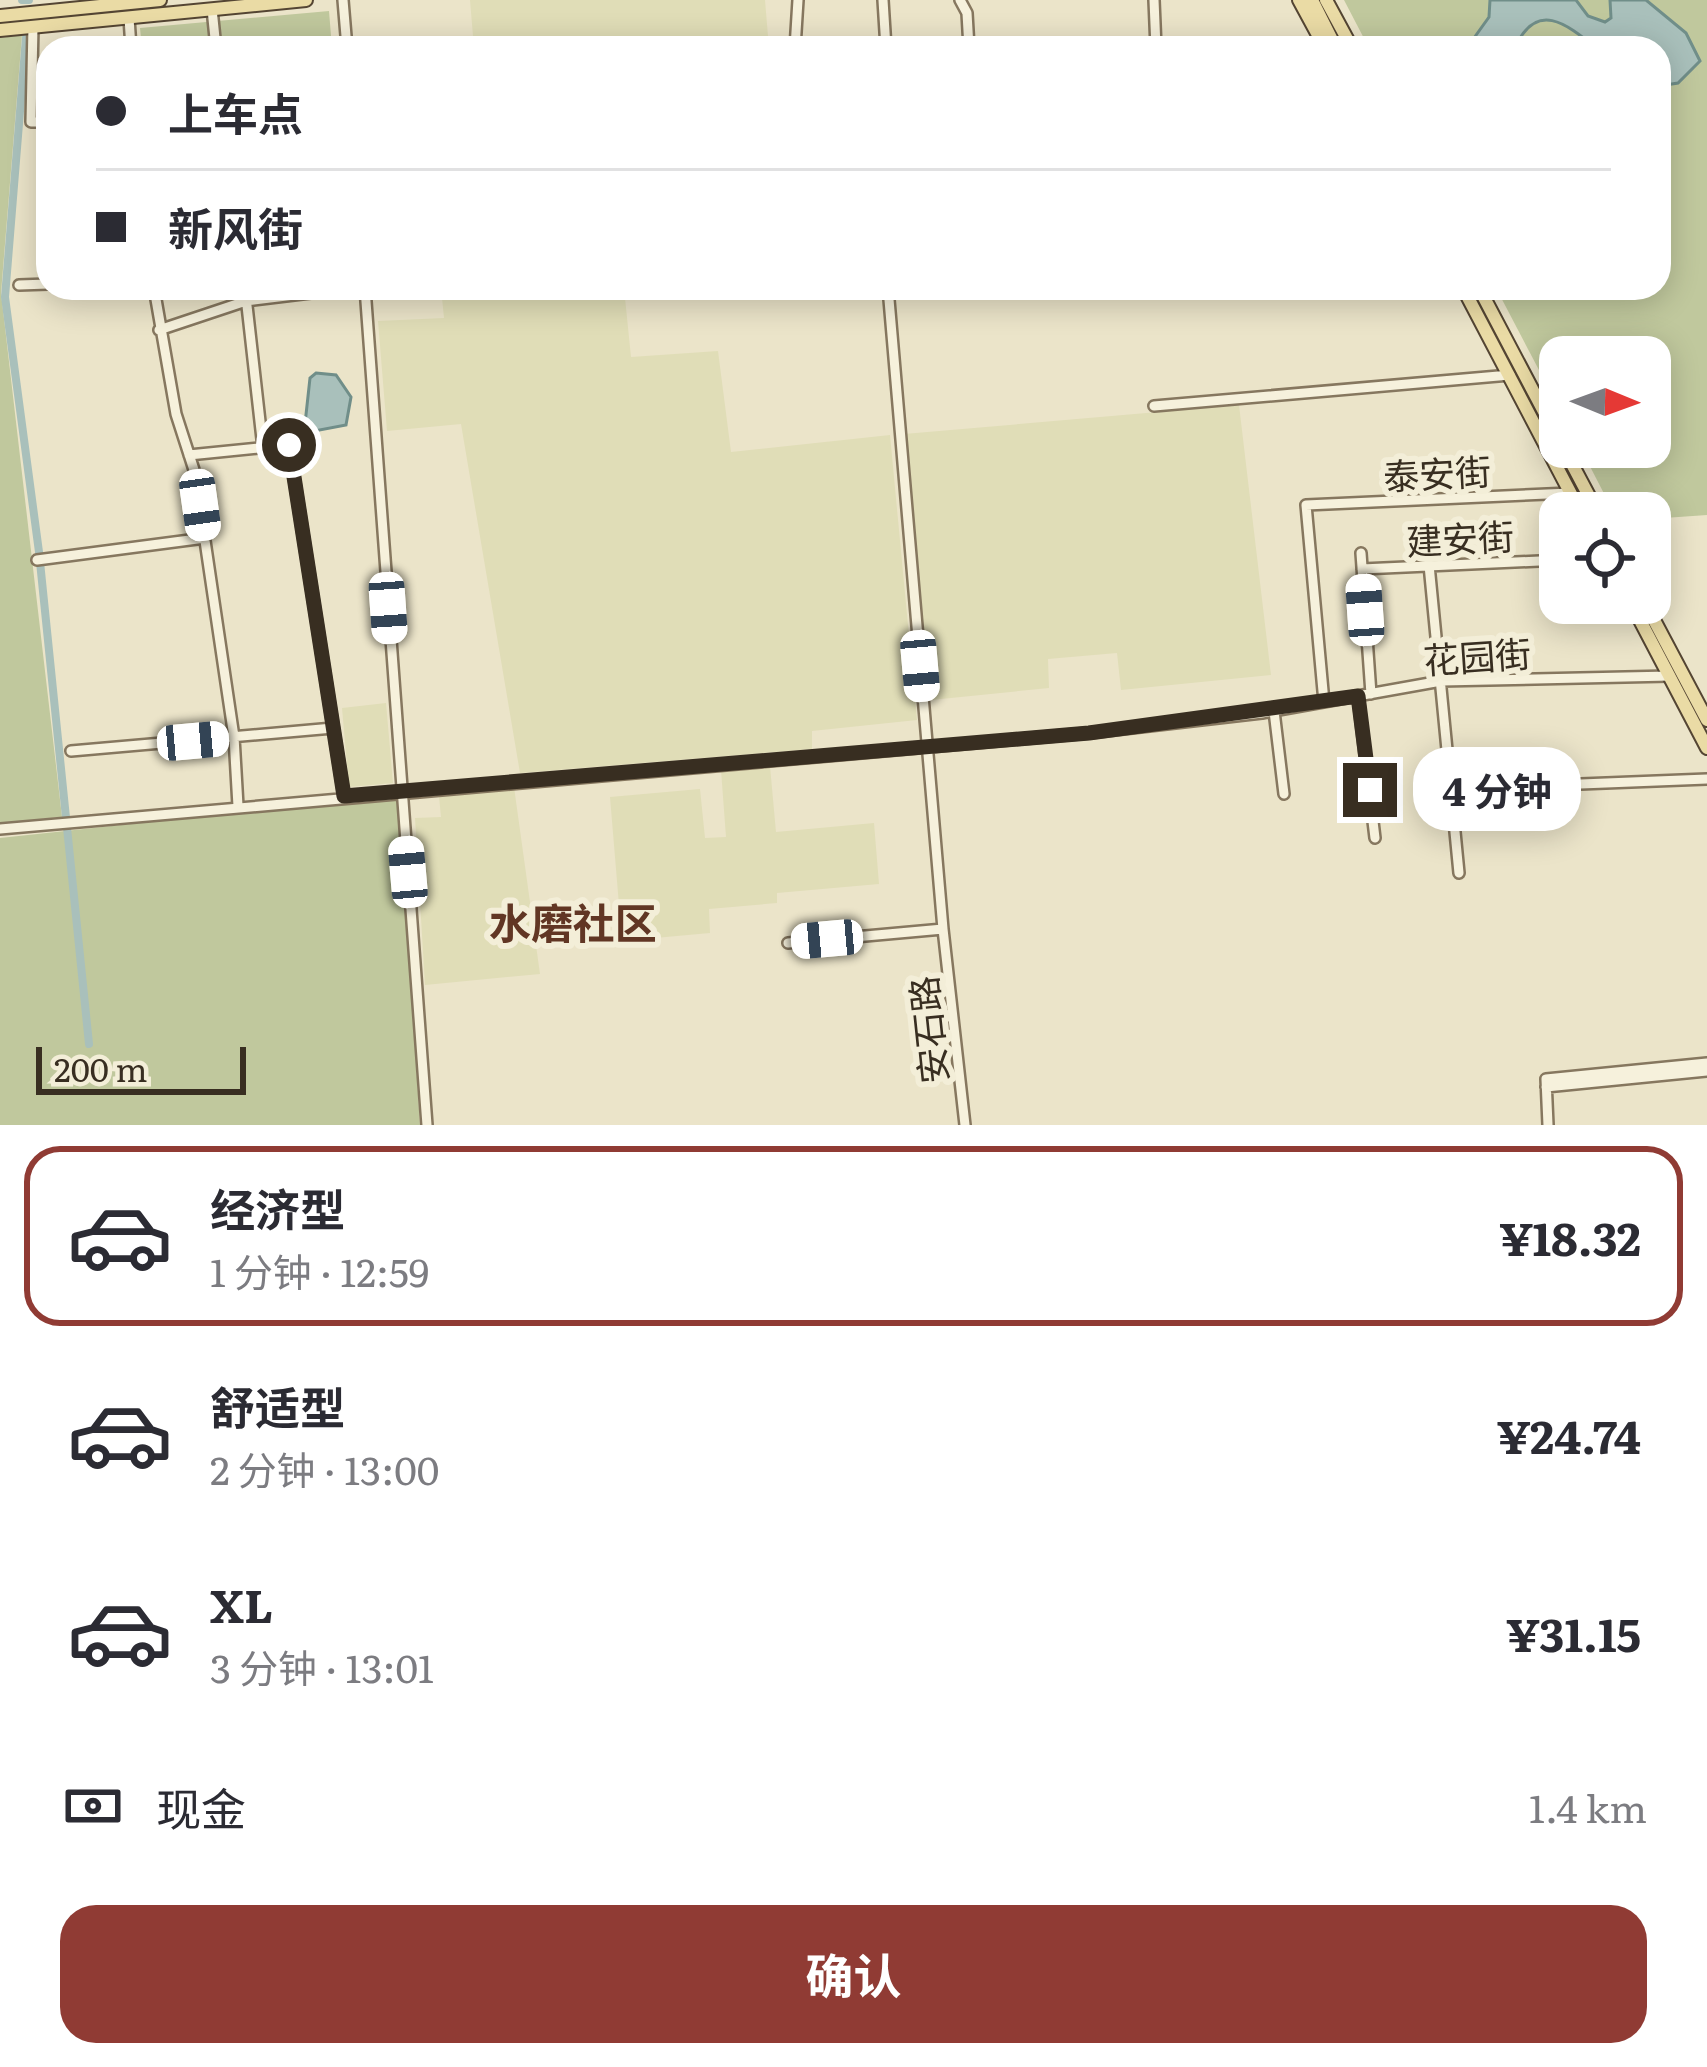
<!DOCTYPE html>
<html lang="zh">
<meta charset="utf-8">
<style>
:root{--surface:#fff;--page:#f2f2f3;--text:#2b2b33;--muted:#7c7c81;--line:#e1e1e2;--accent:#903b34}
body{margin:0;font-family:Literata,"Noto Sans SC",serif;background:var(--page);color:var(--text);height:100vh;display:flex;flex-direction:column;font-size:45px;white-space:nowrap}
*{box-sizing:border-box;margin:0}
p{font-size:39px;color:var(--muted)}
.icon{flex:none;width:66px;height:66px;fill:none;stroke:currentColor;stroke-width:2;stroke-linecap:round;stroke-linejoin:round}
.map{position:relative;height:1125px;overflow:hidden}
.sheet{display:flex;flex-direction:column;background:var(--surface);flex:1}
.sheet>*{flex:none}
.top-card{position:absolute;left:36px;top:36px;width:1635px;height:264px;border-radius:36px;box-shadow:0 6px 30px #0003;display:grid;align-content:center;height:264px;padding:0 60px;background:var(--surface)}
.needle{width:78px;rotate:91deg}
.controls{position:absolute;left:1539px;top:336px;display:grid;gap:24px}
.controls a{display:grid;place-items:center;width:132px;height:132px;border-radius:24px;background:var(--surface);box-shadow:0 6px 30px #0003;font-size:60px}
.scale{position:absolute;left:36px;bottom:30px;width:210px;box-sizing:border-box;padding-left:12px;border:6px solid #382e21;border-top:0;font-size:33px;line-height:42px;white-space:nowrap;color:#382e21;-webkit-text-stroke:9px #f3eed8;paint-order:stroke}
.end{position:absolute;width:54px;height:54px;margin:-27px;border:15px solid #382e21;background:#fff;box-shadow:0 0 0 6px #fff}
.from{border-radius:50%}
.bubble{position:absolute;height:84px;border-radius:36px;background:var(--surface);box-shadow:0 6px 30px #0003;font-size:39px;font-weight:700;line-height:84px;text-align:center}
.car{position:absolute;width:36px;height:72px;margin:-36px -18px;border-radius:15px;box-shadow:0 0 9px 3px #0007;background:linear-gradient(#fff 24%,#345 0 40%,#fff 0 76%,#345 0 86%,#fff 0)}
.top-card b{display:flex;align-items:center;gap:42px;height:114px;font-size:45px}
.top-card b+b{border-top:3px solid var(--line)}
.top-card i{width:30px;height:30px;background:var(--text)}
ul{padding:21px 0 0;list-style:none}
li{display:flex;align-items:center;gap:36px;height:180px;margin:0 24px 18px;padding:0 36px;border:6px solid transparent;border-radius:36px}
li div{flex:1}
li b{display:block;font-size:45px}
li em{font-style:normal;font-weight:700}
li.on{border-color:var(--accent)}
li>.icon{width:108px;height:108px;stroke-width:1.5}
.pay{display:flex;align-items:center;gap:30px;height:132px;padding:0 60px;font-size:45px}
.pay p{margin-inline-start:auto}
.button{display:flex;gap:24px;margin-top:auto;padding:24px 60px}
.button a{flex:1;height:138px;border-radius:36px;background:var(--accent);color:#fff;font-size:48px;font-weight:700;line-height:138px;text-align:center}
.map>svg:first-child{display:block}
.farmland{fill:#e0ddb7}
.green{fill:#c0c89d}
.water{fill:#a9c0bb;stroke:#708e89;stroke-width:3}
.lines{fill:none;stroke-linecap:round;stroke-linejoin:round}
.canal{stroke:#a9c0bb;stroke-width:8}
.minor-casing{stroke:#86775f;stroke-width:14}
.major-casing{stroke:#544533;stroke-width:16}
.minor{stroke:#f6f1dc;stroke-width:9}
.major{stroke:#eadba5;stroke-width:12}
.route{stroke:#382e21;stroke-width:15}
.labels{text-anchor:middle;dominant-baseline:central;stroke-width:12;stroke-linejoin:round;paint-order:stroke}
.street-label{font-size:36px;fill:#382e21;stroke:#f3eed8}
.quarter-label{font-size:42px;font-weight:bold;fill:#613624;stroke:#f3eed8}
</style>
<div class="map">
<svg width="1707" height="1125" viewBox="0 0 1707 1125">
<rect width="100%" height="100%" fill="#ebe4c9"/>
<path class="farmland" d="M470,0H765L769,48H474Z
M441,288H624L631,357L718,351L731,452L890,435L917,720L812,731V749L520,773L461,424L387,431L378,321L444,318Z
M1239,405L1271,675L1121,690L1117,653L1048,659L1049,688L931,700L904,434Z
M386,703L393,783L349,787L342,708Z
M770,766L776,832L874,823L879,884L777,893V903L709,909L710,933L622,941L610,797L700,789L705,838L726,837L721,770Z
M514,787L540,974L425,985L415,818L441,817L439,796Z"/>
<path class="green" d="M1344,0H1707V515L1650,519V513H1614L1580,447H1650V357H1560V410L1496,288H1659V48H1369Z
M329,11L332,48H142L140,28Z
M22,35L1,293L62,817L0,823V38Z
M399,795L420,1125H0V838Z"/>
<path class="water" d="M1490,0H1576L1588,16L1605,22L1611,18L1610,0H1646L1686,33L1700,61L1678,83L1659,86V48H1596C1566,23 1536,0 1515,48H1480L1474,38L1489,17Z
M316,373L336,375L351,397L346,425L304,433L310,378Z"/>
<g class="lines">
<path class="canal" d="M22,0H29
M26,37L5,297L39,552L89,1044"/>
<g class="minor-casing">
<path id="minor" d="M343,0L347,48
M883,0L886,48
M960,0L967,13L969,48
M1154,0L1156,48
M212,9L216,48
M129,18L131,48
M33,26L31,122H48
M795,48L798,0
M19,285L48,284
M154,288L176,414L195,473L234,737L238,806
M245,288L263,448
M365,288L427,1125
M159,330L246,301L352,288
M1154,406L1510,375
M189,455L289,445L344,796
M1361,553L1371,694
M37,560L205,538
M1429,565L1459,873
M1362,569L1560,560
M1358,696L1375,838
M1324,702L1306,505L1570,493
M1274,711L1284,794
M71,751L333,728
M1455,789L1707,779
M0,829L1089,733L1262,713L1441,681L1670,676
M943,929L965,1125
M788,943L943,929L888,288
M1546,1087L1707,1071
M1548,1125L1546,1079L1707,1063"/>
</g>
<g class="major-casing">
<path id="major" d="M1299,0L1325,48
M1312,0L1336,48
M1326,0L1352,48
M0,16L160,0
M0,30L306,0
M1463,288L1581,513
M1479,288L1560,442
M1563,447L1598,513
M1631,603L1707,748
M1645,603L1707,720"/>
</g>
<use href="#minor" class="minor"/>
<use href="#major" class="major"/>
</g>
<g class="lines">
<path class="route" d="M289,445L344,796L1089,733L1358,696L1370,790"/>
</g>
<g class="labels">
<g class="street-label">
<text transform="translate(1437 472) rotate(-3)">泰安街</text>
<text transform="translate(1460 537) rotate(-3)">建安街</text>
<text transform="translate(1477 655) rotate(-4)">花园街</text>
<text transform="translate(927 1030) rotate(-96)">安石路</text>
</g>
<g class="quarter-label">
<text x="573" y="921">水磨社区</text>
</g>
</g>
</svg>
<div class="controls">
<a><svg class="needle" viewBox="-14 -14 28 28"><path d="M0-13l5 13h-10z" fill="#e53935"/><path d="M0 13l5-13h-10z" fill="#7c7c81"/></svg></a>
<a><svg class="icon" aria-label="locate" viewBox="0 0 24 24"><circle cx="12" cy="12" r="6"/><path d="M12 2v4M12 18v4M2 12h4M18 12h4"/></svg></a>
</div>
<div class="scale">200 m</div>
<i class="end from" style="left:289px;top:445px"></i>
<i class="end" style="left:1370px;top:790px"></i>
<div class="bubble" style="left:1413px;top:747px;width:168px">4 分钟</div>
<i class="car" style="left:200px;top:505px;rotate:172deg"></i>
<i class="car" style="left:388px;top:608px;rotate:176deg"></i>
<i class="car" style="left:1365px;top:610px;rotate:356deg"></i>
<i class="car" style="left:920px;top:666px;rotate:175deg"></i>
<i class="car" style="left:193px;top:741px;rotate:85deg"></i>
<i class="car" style="left:408px;top:872px;rotate:355deg"></i>
<i class="car" style="left:827px;top:939px;rotate:265deg"></i>
<div class="top-card">
<b><i class="from"></i>上车点</b>
<b><i></i>新风街</b>
</div>
</div>
<section class="sheet">
<ul>
<li class="on"><svg class="icon" aria-label="car" viewBox="0 0 24 24"><path d="M5 17H2v-5l4-1 3-4h7l3 4 3 1v5h-3M9 17h6M6 11h13"/><circle cx="7" cy="17" r="2"/><circle cx="17" cy="17" r="2"/></svg><div><b>经济型</b><p>1 分钟 · 12:59</p></div><em>¥18.32</em></li>
<li><svg class="icon" aria-label="car" viewBox="0 0 24 24"><path d="M5 17H2v-5l4-1 3-4h7l3 4 3 1v5h-3M9 17h6M6 11h13"/><circle cx="7" cy="17" r="2"/><circle cx="17" cy="17" r="2"/></svg><div><b>舒适型</b><p>2 分钟 · 13:00</p></div><em>¥24.74</em></li>
<li><svg class="icon" aria-label="car" viewBox="0 0 24 24"><path d="M5 17H2v-5l4-1 3-4h7l3 4 3 1v5h-3M9 17h6M6 11h13"/><circle cx="7" cy="17" r="2"/><circle cx="17" cy="17" r="2"/></svg><div><b>XL</b><p>3 分钟 · 13:01</p></div><em>¥31.15</em></li>
</ul>
<div class="pay"><svg class="icon" aria-label="cash" viewBox="0 0 24 24"><path d="M3 7h18v10H3z"/><circle cx="12" cy="12" r="2"/></svg>现金<p>1.4 km</p></div>
<div class="button"><a>确认</a></div>
</section>
